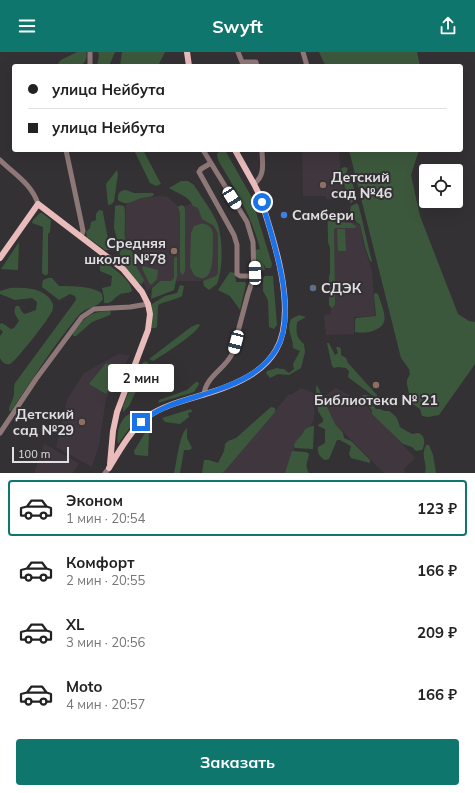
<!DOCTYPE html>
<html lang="ru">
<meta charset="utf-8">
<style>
:root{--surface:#fff;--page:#f2f2f2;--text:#222;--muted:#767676;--line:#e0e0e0;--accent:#0f766e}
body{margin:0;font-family:Mulish,sans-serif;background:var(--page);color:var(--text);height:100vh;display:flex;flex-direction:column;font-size:15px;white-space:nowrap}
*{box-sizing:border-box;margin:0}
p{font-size:13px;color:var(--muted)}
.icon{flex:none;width:22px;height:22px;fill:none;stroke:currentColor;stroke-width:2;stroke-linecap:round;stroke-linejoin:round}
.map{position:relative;height:421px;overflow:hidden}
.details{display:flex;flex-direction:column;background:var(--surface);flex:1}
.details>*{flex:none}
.banner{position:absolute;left:12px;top:12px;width:451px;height:88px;border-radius:4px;box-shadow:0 4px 16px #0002;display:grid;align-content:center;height:88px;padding:0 16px;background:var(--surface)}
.controls{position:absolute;left:419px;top:112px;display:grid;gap:8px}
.controls a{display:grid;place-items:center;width:44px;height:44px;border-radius:4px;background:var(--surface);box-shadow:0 4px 16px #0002;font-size:20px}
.scale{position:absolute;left:12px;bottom:10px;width:57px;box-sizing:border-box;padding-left:4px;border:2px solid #e1dfe1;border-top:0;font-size:11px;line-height:14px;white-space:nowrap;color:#e1dfe1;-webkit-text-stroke:3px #343134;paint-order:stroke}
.end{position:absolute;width:18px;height:18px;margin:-9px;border:5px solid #1a73e8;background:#fff;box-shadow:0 0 0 2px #fff}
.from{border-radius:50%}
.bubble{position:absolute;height:28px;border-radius:4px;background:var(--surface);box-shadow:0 4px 16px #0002;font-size:13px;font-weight:700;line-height:28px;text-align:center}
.car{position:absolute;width:12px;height:24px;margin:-12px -6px;border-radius:5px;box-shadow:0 0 3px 1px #0007;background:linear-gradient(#fff 24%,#345 0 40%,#fff 0 76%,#345 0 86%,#fff 0)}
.banner b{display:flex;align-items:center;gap:14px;height:38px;font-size:15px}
.banner b+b{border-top:1px solid var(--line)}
.banner i{width:10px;height:10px;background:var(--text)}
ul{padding:7px 0 0;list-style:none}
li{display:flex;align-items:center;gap:12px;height:56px;margin:0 8px 6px;padding:0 8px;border:2px solid transparent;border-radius:4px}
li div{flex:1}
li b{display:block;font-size:15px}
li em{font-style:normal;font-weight:700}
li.active{border-color:var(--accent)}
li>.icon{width:36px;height:36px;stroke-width:1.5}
.cta{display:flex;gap:8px;margin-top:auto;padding:8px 16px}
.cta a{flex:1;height:46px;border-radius:4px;background:var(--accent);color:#fff;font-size:16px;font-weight:700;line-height:46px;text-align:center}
header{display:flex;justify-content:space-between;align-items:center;height:52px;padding:0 16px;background:var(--accent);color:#fff;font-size:18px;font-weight:700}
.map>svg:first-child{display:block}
.built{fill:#3f363e}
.green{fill:#3c583c}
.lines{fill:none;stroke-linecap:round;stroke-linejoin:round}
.minor{stroke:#8e7777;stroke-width:5}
.major{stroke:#e9bbbb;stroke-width:6}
.route{stroke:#1a73e8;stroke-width:5}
.education-dot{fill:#8d6e63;stroke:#343134;stroke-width:1.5}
.shop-dot{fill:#3f7fe0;stroke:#343134;stroke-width:1.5}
.service-dot{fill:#5c6f8a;stroke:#343134;stroke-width:1.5}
.labels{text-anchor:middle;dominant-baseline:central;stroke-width:4;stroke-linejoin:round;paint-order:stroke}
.poi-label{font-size:14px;font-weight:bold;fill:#e1dfe1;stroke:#343134;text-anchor:start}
</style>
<header><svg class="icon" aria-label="menu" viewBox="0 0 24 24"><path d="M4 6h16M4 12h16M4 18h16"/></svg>Swyft<svg class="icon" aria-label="share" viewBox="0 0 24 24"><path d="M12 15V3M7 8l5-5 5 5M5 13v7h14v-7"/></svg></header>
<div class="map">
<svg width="475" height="421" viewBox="0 0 475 421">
<rect width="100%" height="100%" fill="#343134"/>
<path class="built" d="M302,98H339L341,122L345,147H326V144H303Z
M159,144L168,145L180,156L197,149L212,170L218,182V221L216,224L210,227L200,229H159L147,239L125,187L126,148Z
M331,161L340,169H350L360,173L364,195L372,218L375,264L354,265V282L326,283L324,263L331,262L330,196L328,190L327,169Z
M118,302L130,303L106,347L99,393L92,415L56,395L67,348L84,321Z
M301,336L315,342L314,367L310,375L293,399L286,421H223L289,342L291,343Z
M336,336L364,351L415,406L404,417L405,421H384L334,371L323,345Z
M44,392L79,411L73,421H34Z"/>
<path class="green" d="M77,0H86C88,6 85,11 80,14H56L61,8Z
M98,0H115L109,14H97L99,3Z
M122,0H165L158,14H120Z
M319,0H417L420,14H328L324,11Z
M134,98H143L161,132L156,134L150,131Z
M221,98L226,100L251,144L272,212L271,216H266L263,211L265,218L258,219L256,216L255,198L260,197L263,210C255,169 239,144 218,108L217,102Z
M349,98H419L411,123L420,164L458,262L469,269L475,270V312L439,363L428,365L422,364L420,357L411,351L407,332V328L410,322L409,317L401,306Z
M344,115L348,116L346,121V126L352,129L356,145L355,148L351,151L348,149L342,122L341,117Z
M117,118L118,122L114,149L112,152L108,153L106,132Z
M181,129H188L194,133C200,143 215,163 218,173C223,191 223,215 217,232L209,238L204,234L203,229L216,224L218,221V182L214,174L202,167L198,156L193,154C188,143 178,142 169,136Z
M126,138L134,141H153L154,143C151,145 147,145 142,146C133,148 128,155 118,148C117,142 120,138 126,138Z
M357,151L359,155L372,210L370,209L365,195L360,172L357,171L350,159L351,154Z
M119,153L124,154C126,158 124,180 125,188L123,189L117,187L114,176L115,156V154Z
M181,153L184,154L185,158V219L183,223L180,220V161L178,155Z
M99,158L103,159V161L110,197L109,198H105L87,185L86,180L90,176L91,170L96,168V162Z
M40,161H42L51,168L50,180L48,182V221L47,223H45L42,221L43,175L32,171L33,168Z
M332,166L337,170L351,171L356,174L355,176H336L334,177L335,252L334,254L332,256L329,253V225L330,221V196L328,190V170Z
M200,172C207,171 212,175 213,182C212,194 217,238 194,223L190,215L191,181L194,174Z
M337,177H345L346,199H338Z
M19,190L18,218L1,217Z
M119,192C135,195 132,200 136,213C138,218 141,223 144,228L142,232C129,230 121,205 117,194Z
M175,205H177V224L174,238L151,247L152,236L160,229H171L174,226V207Z
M102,210H105C113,216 132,229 132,239C128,242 123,240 119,243C112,247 113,252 104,251V245L102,236L111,234L112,224L100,219V212Z
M143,214L158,218L157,227L151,233L149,231L142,216Z
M230,220L235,221L236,230H245L246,232L240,258L230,244L218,238Z
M265,224H273L277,273L274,277L269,275L268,248L263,239V226Z
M48,226H52L59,234C70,234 95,234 102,242L103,247C98,256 85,255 78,264C53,294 33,327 11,359H9C9,354 12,350 13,346C15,341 13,336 15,331L76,248L75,244L70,242L59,248L42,235L43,228Z
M180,233L184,234L182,244C175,248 162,250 158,253L157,275L155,276H150L152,252L165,244L177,241Z
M10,236C25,235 46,236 53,252C53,255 53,259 51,261C48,268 15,310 10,312C5,313 2,310 0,306V284L3,280L0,277V272L2,271L11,277L14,276L19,269C17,264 12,261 16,254H19L22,260L25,262L36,258L37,250L32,246L15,248L0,242V239Z
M375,241L378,242C382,256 392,272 375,278C368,281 362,281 355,280V268L356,266L376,264L374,243Z
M110,259L111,260L110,263L92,270L76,284H73V281C86,265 88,260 110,259Z
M299,263L306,265L297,270C296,280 296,286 304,292L305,300L301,316L289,323L278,322L270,326L266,321L267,319L277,316L281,317H284L289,321L294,317L293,312L300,299L293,296C293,283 286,280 291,267Z
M198,272L200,273C195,283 163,303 153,309L149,307L191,275Z
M327,291H329L335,303L338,301L336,295H339L341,297V303L346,306L348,311L377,343L378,346H376L349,326L348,325L349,319L346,316L338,315L334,316L332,314Z
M144,310H147L152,317L140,331L129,354L123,360V354L139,314Z
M106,311L120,319L106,342L89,332Z
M196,330H198L199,332L194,340L158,351L159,348L187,338Z
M317,333L335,372L343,381L344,386L351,389L370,408V411L351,406L349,402L351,394L340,388H337L329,407L325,408C320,405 317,401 318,395L325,391V377L318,374L319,372L323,370V367L318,359L316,336Z
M363,343H367C373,348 372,353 376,357H380L384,359H389C397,365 397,365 400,375C403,377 408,380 412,382C414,382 416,381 418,381C426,383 425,394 422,398L416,399L412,395L403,392L372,362V358L362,348Z
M271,355L275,356V360L223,421H202L204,408H209L218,411L224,399L225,392L228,389L236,386Z
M191,357L192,360L188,361L189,365L180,372L165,370L162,366Z
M132,361L138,363V364L118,392C116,381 120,364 132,361Z
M312,374H314L313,397L295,396L294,393C297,386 302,385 305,377Z
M187,376V386L192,396L190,398H184L180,421H174C177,410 179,383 187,376Z
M145,381H149L148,404L135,403L134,399Z
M426,393H429L433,403L436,421H425C428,410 420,406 426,393Z
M292,399L306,400L309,402C308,409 304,413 309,421H285Z"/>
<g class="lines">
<path class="minor" d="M90,0V14
M238,0L242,10H256L257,14
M303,0L307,14
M66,98L81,169L83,179L81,185
M203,98L247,170L253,190L254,224L248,242L232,302C225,317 205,325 204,343
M0,108C14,122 32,132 38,152
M211,111L201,117L199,120L234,183L237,193V222L240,224H254
M254,132C266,123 262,110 262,98
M0,381L36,327L82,265L94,257L130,255L148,252
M105,421L109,416"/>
<path class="major" d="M187,0L189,14
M0,206L38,152L123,217L142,240L148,252L150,262L148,278L117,360L113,379L110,412
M109,416C118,401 133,375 147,365C167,350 202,345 226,335C246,327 265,317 276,298C299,259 272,181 259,142L254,132L235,98"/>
</g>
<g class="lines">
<path class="route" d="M141,370C162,352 192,347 217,338C240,330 262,320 276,298C299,261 273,188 262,150"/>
</g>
<g class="education-dot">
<circle cx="323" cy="133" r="4"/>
<circle cx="174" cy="199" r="4"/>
<circle cx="376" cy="333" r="4"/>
<circle cx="82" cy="370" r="4"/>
</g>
<circle class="shop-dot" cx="284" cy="163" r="4"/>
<circle class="service-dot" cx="313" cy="236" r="4"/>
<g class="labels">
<g class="poi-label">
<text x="331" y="125">Детский<tspan x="331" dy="16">сад №46</tspan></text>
<text x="292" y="163">Самбери</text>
<text x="166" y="191" text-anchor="end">Средняя<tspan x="166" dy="16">школа №78</tspan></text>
<text x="321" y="236">СДЭК</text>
<text x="376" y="348" text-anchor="middle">Библиотека № 21</text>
<text x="74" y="362" text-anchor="end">Детский<tspan x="74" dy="16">сад №29</tspan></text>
</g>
</g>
</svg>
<div class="controls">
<a><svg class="icon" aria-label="locate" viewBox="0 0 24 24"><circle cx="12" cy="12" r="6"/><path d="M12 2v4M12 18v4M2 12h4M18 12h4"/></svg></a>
</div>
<div class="scale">100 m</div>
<i class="end from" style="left:262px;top:150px"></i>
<i class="end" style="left:141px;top:370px"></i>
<div class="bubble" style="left:108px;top:312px;width:66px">2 мин</div>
<i class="car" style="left:232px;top:146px;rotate:148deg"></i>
<i class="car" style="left:255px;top:221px;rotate:358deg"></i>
<i class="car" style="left:236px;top:290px;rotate:195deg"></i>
<div class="banner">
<b><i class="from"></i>улица Нейбута</b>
<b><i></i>улица Нейбута</b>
</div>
</div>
<section class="details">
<ul>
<li class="active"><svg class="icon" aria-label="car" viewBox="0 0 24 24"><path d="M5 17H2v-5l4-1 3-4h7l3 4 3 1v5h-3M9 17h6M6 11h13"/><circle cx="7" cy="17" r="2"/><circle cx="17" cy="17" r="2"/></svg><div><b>Эконом</b><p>1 мин · 20:54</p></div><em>123 ₽</em></li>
<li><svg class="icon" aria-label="car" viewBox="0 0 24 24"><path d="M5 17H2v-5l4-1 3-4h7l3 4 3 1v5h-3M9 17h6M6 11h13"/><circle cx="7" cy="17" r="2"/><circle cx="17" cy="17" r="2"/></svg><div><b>Комфорт</b><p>2 мин · 20:55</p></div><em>166 ₽</em></li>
<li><svg class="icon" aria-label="car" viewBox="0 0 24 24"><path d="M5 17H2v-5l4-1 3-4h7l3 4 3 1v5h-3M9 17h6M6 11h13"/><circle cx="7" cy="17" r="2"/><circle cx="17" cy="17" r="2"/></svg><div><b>XL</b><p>3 мин · 20:56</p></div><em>209 ₽</em></li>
<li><svg class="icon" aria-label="car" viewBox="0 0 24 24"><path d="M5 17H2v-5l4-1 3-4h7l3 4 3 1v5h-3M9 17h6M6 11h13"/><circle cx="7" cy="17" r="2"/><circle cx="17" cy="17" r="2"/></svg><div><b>Moto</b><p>4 мин · 20:57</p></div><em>166 ₽</em></li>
</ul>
<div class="cta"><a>Заказать</a></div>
</section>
